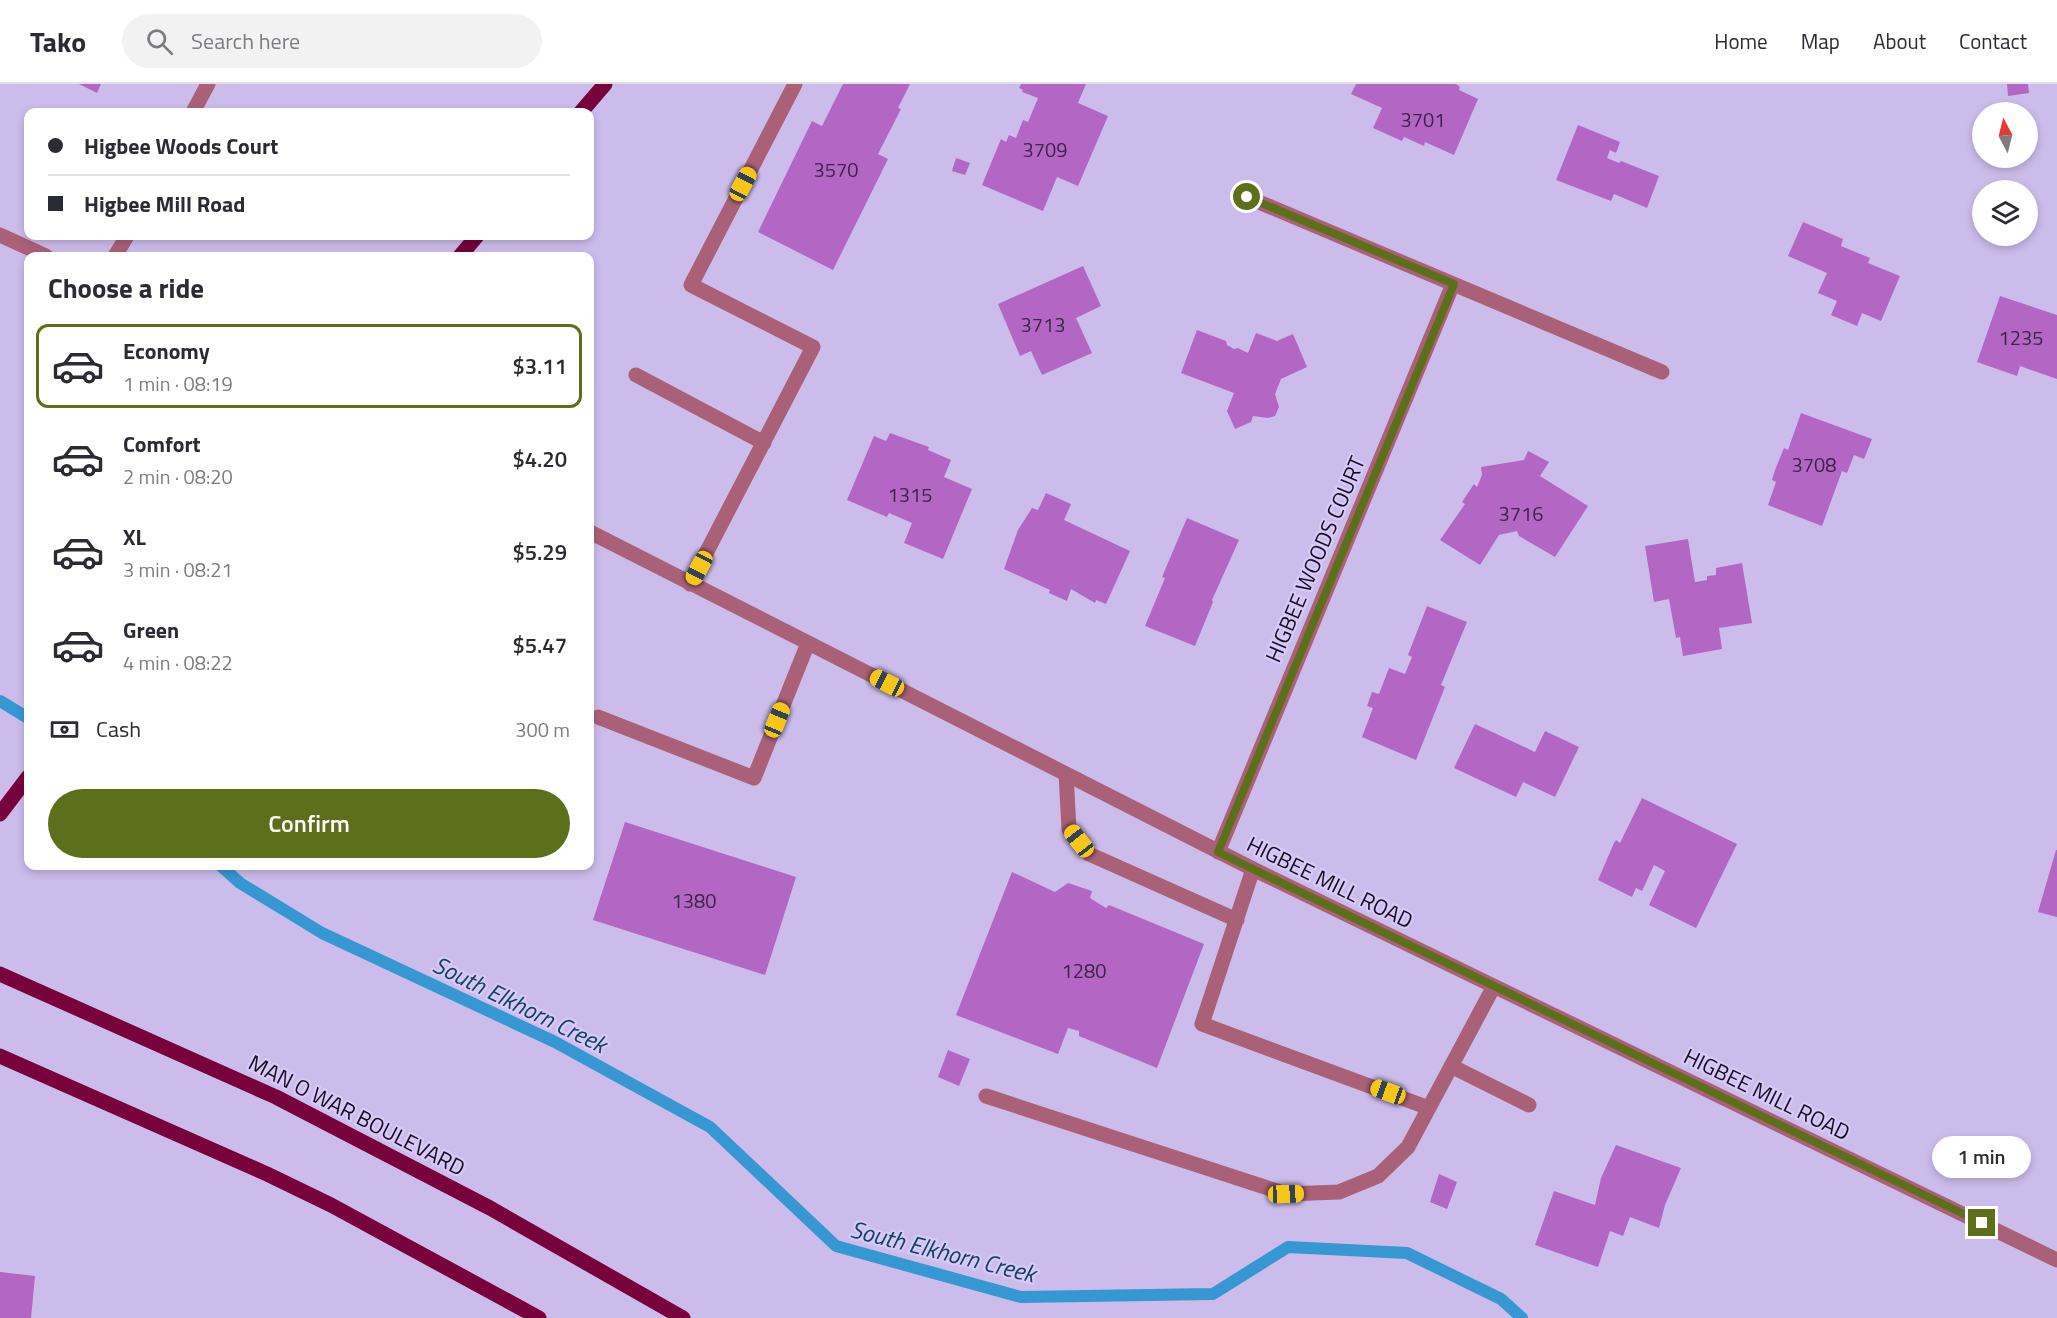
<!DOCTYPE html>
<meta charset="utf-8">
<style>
:root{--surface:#fff;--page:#f2f2f3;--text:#2b2b33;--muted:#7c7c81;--line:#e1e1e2;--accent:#5e6f1b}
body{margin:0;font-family:"Titillium Web",sans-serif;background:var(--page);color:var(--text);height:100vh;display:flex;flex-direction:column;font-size:22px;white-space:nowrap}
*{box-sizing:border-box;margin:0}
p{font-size:20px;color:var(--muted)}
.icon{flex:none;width:33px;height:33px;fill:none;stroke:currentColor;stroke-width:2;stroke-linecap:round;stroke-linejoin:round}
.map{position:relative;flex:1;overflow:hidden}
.side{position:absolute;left:24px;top:168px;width:570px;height:618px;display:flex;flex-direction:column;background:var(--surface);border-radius:12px;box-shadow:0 3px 9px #0003}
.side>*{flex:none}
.top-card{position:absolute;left:24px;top:24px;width:570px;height:132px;border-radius:12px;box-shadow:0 3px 9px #0003;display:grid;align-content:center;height:132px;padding:0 24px;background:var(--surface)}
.needle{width:39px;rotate:353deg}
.tools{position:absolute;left:1972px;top:18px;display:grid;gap:12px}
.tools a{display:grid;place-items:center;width:66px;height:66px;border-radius:50%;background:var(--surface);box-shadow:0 3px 9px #0003;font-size:30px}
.end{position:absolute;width:27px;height:27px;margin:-14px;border:8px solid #5e6f1b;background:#fff;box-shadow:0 0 0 3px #fff}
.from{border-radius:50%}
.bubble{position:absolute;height:42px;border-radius:21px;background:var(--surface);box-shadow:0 3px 9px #0003;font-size:20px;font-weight:600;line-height:42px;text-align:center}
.car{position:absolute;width:18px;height:36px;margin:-18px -9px;border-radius:8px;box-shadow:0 0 4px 2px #0007;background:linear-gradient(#f5c518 24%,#345 0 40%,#f5c518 0 76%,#345 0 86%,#f5c518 0)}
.top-card b{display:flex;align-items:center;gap:21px;height:57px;font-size:22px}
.top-card b+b{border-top:2px solid var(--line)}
.top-card i{width:15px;height:15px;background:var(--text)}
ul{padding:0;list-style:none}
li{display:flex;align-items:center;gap:18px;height:84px;margin:0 12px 9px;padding:0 12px;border:3px solid transparent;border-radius:12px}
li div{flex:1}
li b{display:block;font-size:22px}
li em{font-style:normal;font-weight:600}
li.active{border-color:var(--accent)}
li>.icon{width:54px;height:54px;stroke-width:1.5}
h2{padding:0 24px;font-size:27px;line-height:72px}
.pay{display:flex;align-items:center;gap:15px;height:66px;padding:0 24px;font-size:22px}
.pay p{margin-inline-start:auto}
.button{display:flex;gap:12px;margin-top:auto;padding:12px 24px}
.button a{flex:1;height:69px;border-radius:36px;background:var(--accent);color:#fff;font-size:24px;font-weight:600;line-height:69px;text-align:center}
header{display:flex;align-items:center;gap:36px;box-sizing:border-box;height:84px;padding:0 30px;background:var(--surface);border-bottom:2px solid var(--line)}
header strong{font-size:28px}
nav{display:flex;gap:33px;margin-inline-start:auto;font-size:21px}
.search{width:420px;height:54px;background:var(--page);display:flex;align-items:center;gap:15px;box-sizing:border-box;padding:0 21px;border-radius:33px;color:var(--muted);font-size:22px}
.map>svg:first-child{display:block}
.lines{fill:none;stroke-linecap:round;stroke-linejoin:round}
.stream{stroke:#3797d3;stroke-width:12}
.building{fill:#b366c4}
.minor{stroke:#aa6178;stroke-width:15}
.major{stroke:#77023c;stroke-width:15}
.route{stroke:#5e6f1b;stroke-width:8}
.labels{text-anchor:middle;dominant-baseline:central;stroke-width:4.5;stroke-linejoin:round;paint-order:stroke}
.number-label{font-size:20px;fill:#3c2549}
.street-label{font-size:22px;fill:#150f20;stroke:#d9c9f8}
.water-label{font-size:24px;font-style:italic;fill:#0f4362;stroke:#d9c9f8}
</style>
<header>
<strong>Tako</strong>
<div class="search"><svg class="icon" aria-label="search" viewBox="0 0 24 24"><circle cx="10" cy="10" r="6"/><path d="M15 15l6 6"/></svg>Search here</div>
<nav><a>Home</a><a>Map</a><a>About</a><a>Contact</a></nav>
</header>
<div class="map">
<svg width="2057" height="1234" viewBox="0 0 2057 1234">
<rect width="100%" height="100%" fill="#ccbceb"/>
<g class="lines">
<path class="stream" d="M0,617L28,634
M221,782L240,799L322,849L555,958L710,1043L836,1162L1021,1213L1213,1210L1288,1163L1407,1169L1501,1215L1522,1234"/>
</g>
<path class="building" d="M79,0H101L97,9Z
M843,0H910L898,24L901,25L878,70L888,75L833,186L758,148L812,37L822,42Z
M1021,0H1086L1078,19L1108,32L1078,102L1057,93L1043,127L982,101L1001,55L1006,58L1009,51L1016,54L1023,36L1028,38L1038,14L1022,8L1023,6L1019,4Z
M1356,0H1456L1460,3L1459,6L1478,15L1454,71L1425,58L1424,62L1404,53L1402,57L1373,44L1382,24L1351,10Z
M2007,0H2028L2029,9L2008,12Z
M1578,41L1620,58L1616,69L1610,66L1607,74L1619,79L1621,77L1659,92L1647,124L1614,110L1611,117L1556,96Z
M956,74L970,79L965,91L952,87Z
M1803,138L1843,155L1841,162L1870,174L1868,179L1900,192L1881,237L1862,229L1857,242L1831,231L1837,217L1818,209L1827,189L1788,172Z
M1083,182L1101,222L1076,234L1092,269L1042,291L1031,267L1020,272L998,220Z
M2000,212L2057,231V295L2020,282L2017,292L1977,278Z
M1197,246L1226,257L1227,261L1234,265L1238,264L1248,269L1256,249L1277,257L1293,250L1307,283L1281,295L1275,310L1279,323L1275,332L1268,334L1253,332L1251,338L1235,345L1227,327L1234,309L1181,289Z
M1801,329L1872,355L1864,375L1854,371L1847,389L1842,387L1822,442L1768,421L1776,398L1772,396L1775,386L1784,364L1788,366Z
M890,349L929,363L928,366L951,376L944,393L972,405L943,475L904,459L912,439L889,429L887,433L847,416L874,352L886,357Z
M1528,367L1549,378L1540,392L1588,422L1555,473L1519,452L1517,447L1499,451L1480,481L1440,456L1465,420L1462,418L1474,400L1477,403L1482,391L1481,383L1524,376Z
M1046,409L1071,420L1064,436L1130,467L1106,520L1096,516L1095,519L1071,505L1067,517L1049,509L1050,506L1004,485L1018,446L1032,424L1038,426Z
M1187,434L1239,456L1212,516L1213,518L1195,562L1145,542L1165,494L1162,493Z
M1688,455L1695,498L1707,496V492L1716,491V484L1742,479L1752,539L1719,544L1722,565L1683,572L1680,553L1676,554L1669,515L1654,518L1645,462Z
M1427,522L1467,538L1441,601L1445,603L1416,676L1362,653L1373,624L1367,622L1372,608L1379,610L1389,584L1405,590L1412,573L1408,571Z
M1475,640L1535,668L1545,647L1579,663L1555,713L1523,698L1516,713L1454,684Z
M1642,714L1737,760L1696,844L1649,821L1665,787L1654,781L1642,807L1636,804L1632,813L1598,796L1614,759L1616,756L1620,759Z
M625,738L796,793L765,891L593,836Z
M2056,766H2057V833L2038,828Z
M1012,788L1055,808L1068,799L1092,807L1090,814L1106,824L1109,821L1204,860L1157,984L1079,952V947L1068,944L1058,970L956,931Z
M948,966L970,975L959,1002L938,993Z
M1616,1061L1681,1084L1665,1121L1659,1144L1630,1133L1623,1152L1610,1147L1598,1183L1535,1161L1554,1107L1595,1121L1601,1094Z
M1439,1090L1457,1098L1447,1125L1430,1118Z
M0,1188L35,1192L31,1234H0Z"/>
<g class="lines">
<path class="minor" d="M193,28L208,0
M1247,113L1662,288
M0,151L46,172
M115,172L127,152
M636,291L764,359
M590,448L1253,785L2057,1176
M690,500L813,263L691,201L795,0
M598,633L754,694L808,559
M1066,690L1069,745L1089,770L1237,836
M1218,768L1453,200
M1253,785L1202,940L1429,1024
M1451,982L1529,1021
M986,1012L1286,1110L1339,1108L1378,1092L1408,1063L1494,902"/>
<path class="major" d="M581,28L605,0
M460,172L477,152
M0,730L28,693
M0,890L276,1013L490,1124L683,1234
M0,972L267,1090L331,1121L539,1234"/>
</g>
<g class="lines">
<path class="route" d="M1247,113L1454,200L1218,768L1982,1139"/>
</g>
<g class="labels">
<g class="number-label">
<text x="1423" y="35">3701</text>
<text x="1045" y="65">3709</text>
<text x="836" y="85">3570</text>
<text x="1043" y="240">3713</text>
<text x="2021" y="253">1235</text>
<text x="1814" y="380">3708</text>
<text x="910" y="410">1315</text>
<text x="1521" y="429">3716</text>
<text x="694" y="816">1380</text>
<text x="1084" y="886">1280</text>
</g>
<g class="street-label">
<text transform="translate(1315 475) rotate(-67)">HIGBEE WOODS COURT</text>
<text transform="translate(1330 798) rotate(26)">HIGBEE MILL ROAD</text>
<text transform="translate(1767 1010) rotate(26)">HIGBEE MILL ROAD</text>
<text transform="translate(357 1031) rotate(27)">MAN O WAR BOULEVARD</text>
</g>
<g class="water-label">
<text transform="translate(520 920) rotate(26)">South Elkhorn Creek</text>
<text transform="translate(943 1167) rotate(14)">South Elkhorn Creek</text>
</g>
</g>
</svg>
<div class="tools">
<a><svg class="needle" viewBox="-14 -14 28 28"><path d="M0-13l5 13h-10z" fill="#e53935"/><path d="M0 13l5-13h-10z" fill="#7c7c81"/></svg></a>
<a><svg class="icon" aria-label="layers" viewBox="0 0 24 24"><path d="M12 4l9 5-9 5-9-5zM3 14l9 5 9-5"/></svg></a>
</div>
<i class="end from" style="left:1247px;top:113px"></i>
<i class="end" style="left:1982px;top:1139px"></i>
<div class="bubble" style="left:1932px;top:1052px;width:99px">1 min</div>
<i class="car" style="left:743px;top:100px;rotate:28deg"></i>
<i class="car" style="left:699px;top:484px;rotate:208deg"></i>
<i class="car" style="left:887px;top:599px;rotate:297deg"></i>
<i class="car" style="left:777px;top:636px;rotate:22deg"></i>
<i class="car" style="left:1079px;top:757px;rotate:322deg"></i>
<i class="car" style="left:1388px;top:1008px;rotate:290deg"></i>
<i class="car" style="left:1286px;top:1110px;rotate:88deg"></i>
<div class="top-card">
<b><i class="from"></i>Higbee Woods Court</b>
<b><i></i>Higbee Mill Road</b>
</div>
<section class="side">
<h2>Choose a ride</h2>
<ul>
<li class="active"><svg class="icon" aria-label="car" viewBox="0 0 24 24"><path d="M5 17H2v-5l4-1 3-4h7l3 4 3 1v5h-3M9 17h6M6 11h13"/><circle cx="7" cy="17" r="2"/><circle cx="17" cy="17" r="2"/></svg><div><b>Economy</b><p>1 min · 08:19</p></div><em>$3.11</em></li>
<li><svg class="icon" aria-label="car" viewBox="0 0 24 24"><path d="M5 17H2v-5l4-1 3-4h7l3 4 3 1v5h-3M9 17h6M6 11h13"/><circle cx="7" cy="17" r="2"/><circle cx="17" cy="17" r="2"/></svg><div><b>Comfort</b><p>2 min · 08:20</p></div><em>$4.20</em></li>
<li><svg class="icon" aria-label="car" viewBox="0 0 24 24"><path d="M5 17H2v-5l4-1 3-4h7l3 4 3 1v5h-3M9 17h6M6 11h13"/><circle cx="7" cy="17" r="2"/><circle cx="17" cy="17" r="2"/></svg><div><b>XL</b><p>3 min · 08:21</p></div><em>$5.29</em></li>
<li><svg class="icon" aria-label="car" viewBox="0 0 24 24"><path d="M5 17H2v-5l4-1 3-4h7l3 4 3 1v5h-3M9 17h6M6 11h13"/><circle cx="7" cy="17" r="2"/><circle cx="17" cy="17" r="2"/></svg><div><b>Green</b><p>4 min · 08:22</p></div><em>$5.47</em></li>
</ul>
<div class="pay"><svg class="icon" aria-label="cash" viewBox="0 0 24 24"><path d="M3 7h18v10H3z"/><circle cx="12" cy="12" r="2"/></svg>Cash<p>300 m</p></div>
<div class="button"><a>Confirm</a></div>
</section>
</div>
